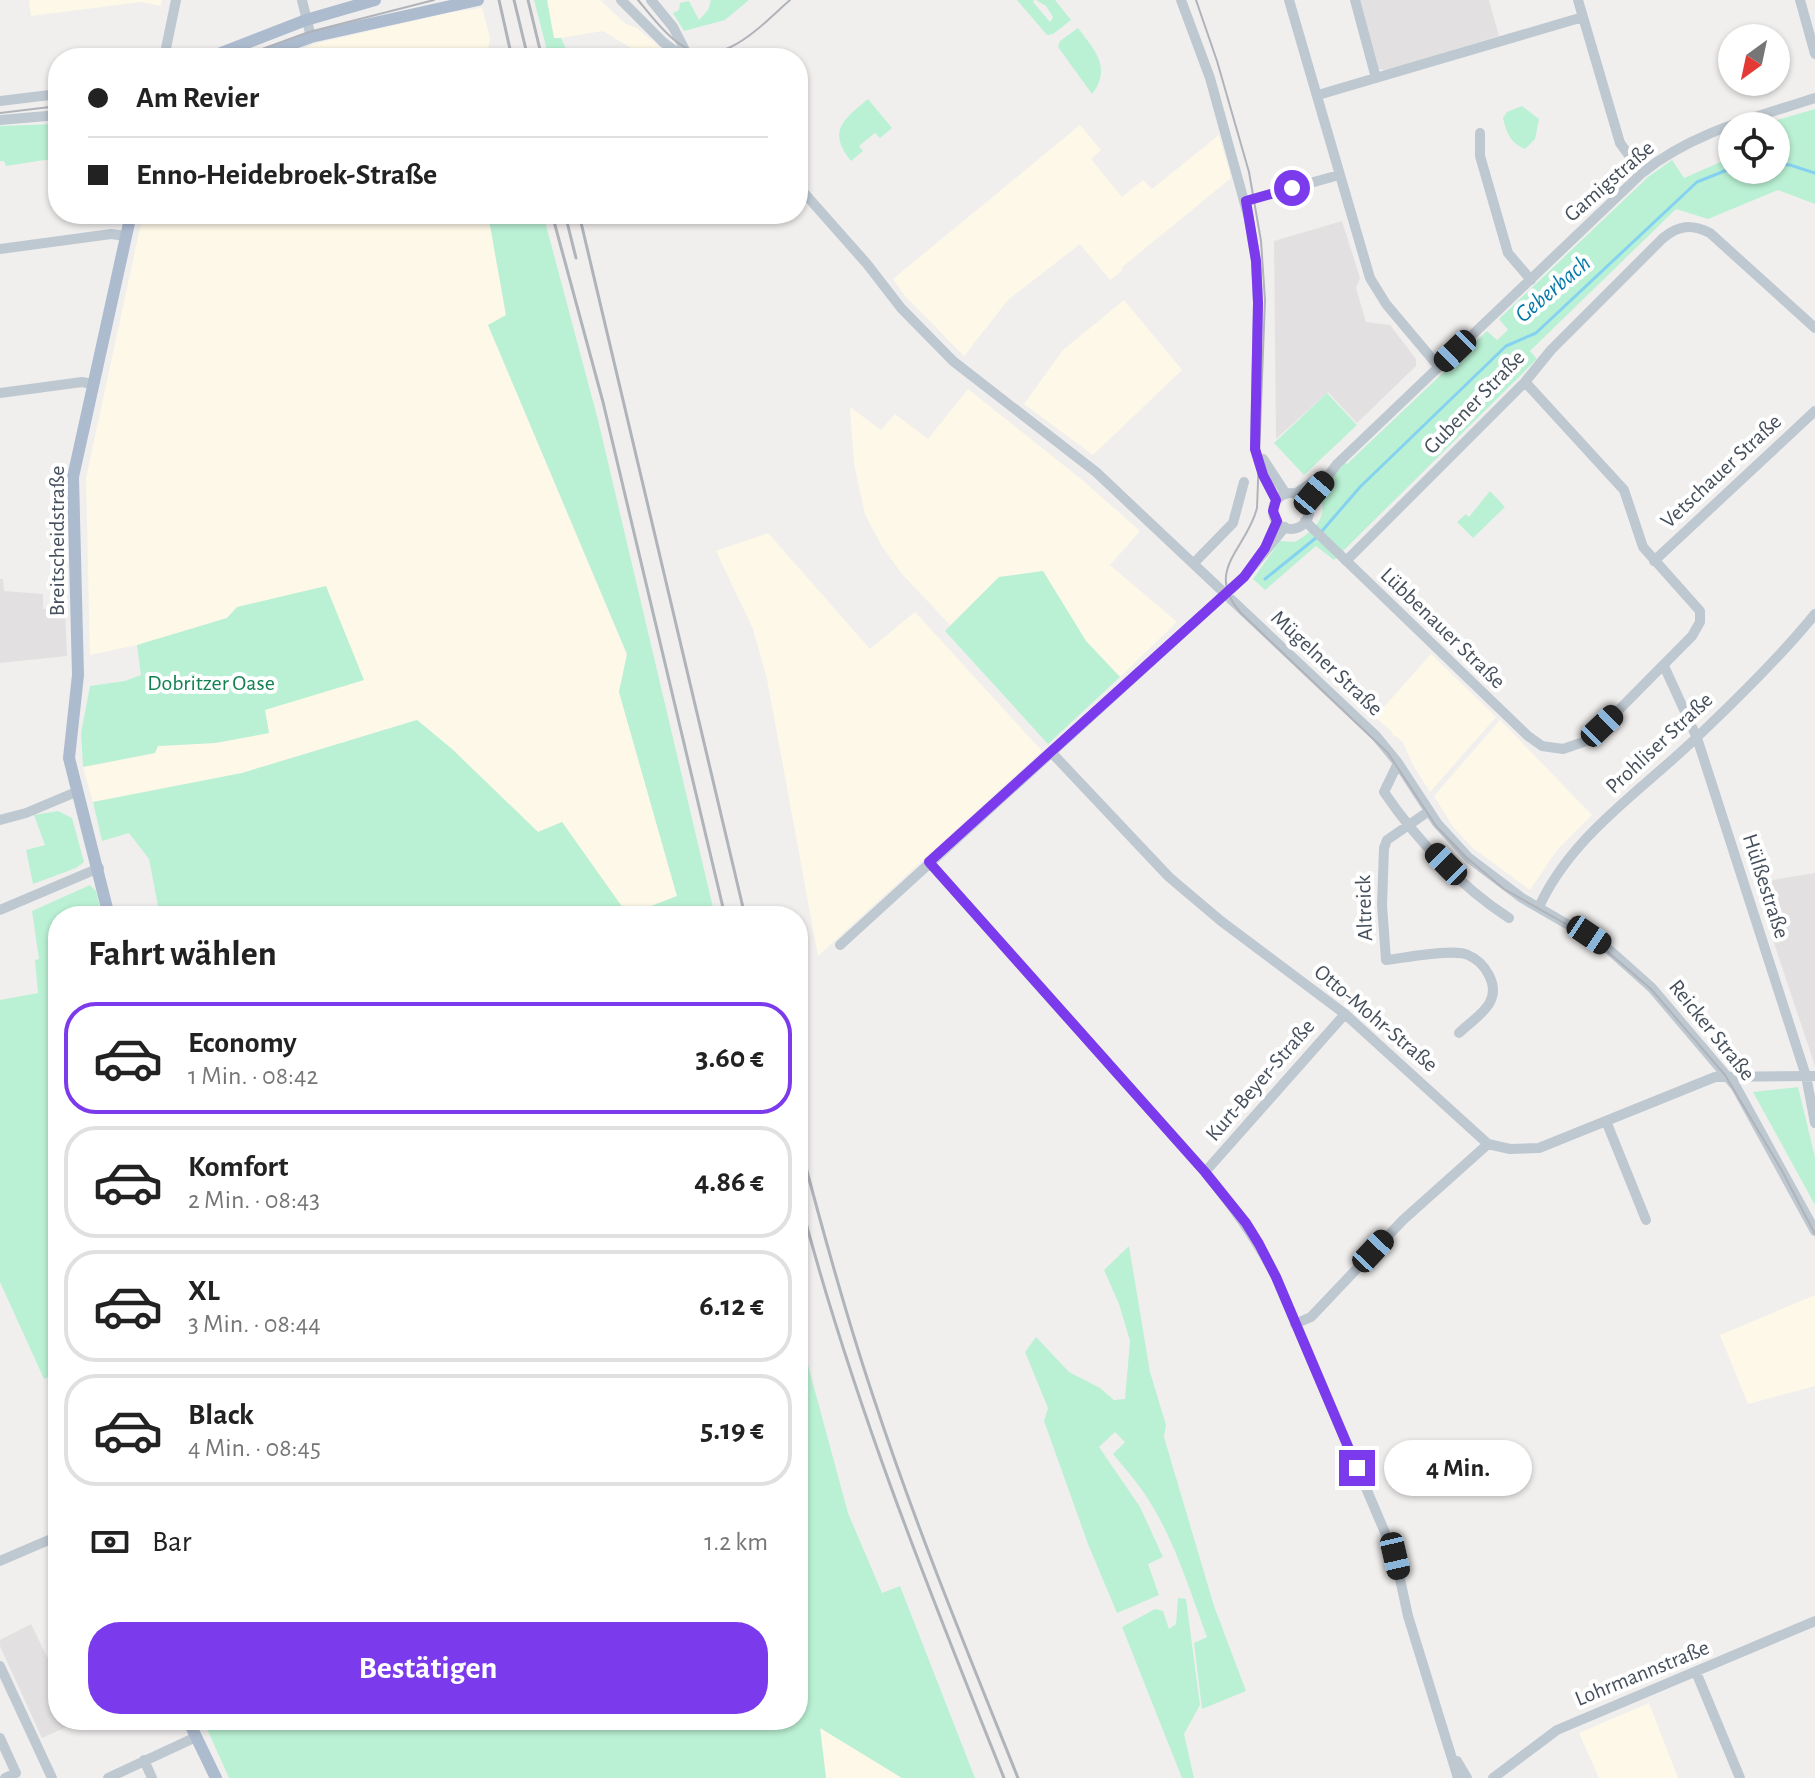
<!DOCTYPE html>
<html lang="de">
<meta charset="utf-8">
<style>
:root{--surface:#fff;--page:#f6f6f6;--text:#222;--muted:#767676;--line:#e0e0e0;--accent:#7c3aed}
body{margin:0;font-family:"Alegreya Sans",sans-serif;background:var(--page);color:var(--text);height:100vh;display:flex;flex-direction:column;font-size:30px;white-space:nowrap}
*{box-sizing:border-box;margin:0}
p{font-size:26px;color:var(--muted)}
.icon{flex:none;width:44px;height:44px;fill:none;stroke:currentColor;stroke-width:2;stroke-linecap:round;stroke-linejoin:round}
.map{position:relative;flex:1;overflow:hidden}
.side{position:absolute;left:48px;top:906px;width:760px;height:824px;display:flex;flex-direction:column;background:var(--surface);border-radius:32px;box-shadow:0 2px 6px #0004}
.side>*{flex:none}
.banner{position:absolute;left:48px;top:48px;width:760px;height:176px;border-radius:32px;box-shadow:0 2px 6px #0004;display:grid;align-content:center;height:176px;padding:0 40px;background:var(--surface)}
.needle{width:52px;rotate:213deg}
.tools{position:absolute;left:1718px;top:24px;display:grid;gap:16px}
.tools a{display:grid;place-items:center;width:72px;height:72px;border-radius:50%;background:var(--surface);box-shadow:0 2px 6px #0004;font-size:40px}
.end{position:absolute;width:36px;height:36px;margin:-18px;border:10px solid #7c3aed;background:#fff;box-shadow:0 0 0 4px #fff}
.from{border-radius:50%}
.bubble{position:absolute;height:56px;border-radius:28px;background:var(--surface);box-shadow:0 2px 6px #0004;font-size:26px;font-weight:600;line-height:56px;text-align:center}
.car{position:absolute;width:24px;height:48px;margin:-24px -12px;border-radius:10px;box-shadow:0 0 6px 2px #0007;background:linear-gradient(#222 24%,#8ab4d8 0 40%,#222 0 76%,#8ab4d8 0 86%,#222 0)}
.banner b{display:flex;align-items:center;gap:28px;height:76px;font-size:30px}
.banner b+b{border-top:2px solid var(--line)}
.banner i{width:20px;height:20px;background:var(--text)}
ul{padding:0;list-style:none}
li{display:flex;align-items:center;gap:24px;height:112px;margin:0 16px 12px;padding:0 24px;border:4px solid var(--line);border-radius:32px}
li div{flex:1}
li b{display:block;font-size:30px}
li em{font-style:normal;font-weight:600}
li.current{border-color:var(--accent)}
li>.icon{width:72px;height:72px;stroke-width:1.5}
h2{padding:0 40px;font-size:36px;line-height:96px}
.pay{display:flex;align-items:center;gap:20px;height:88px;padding:0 40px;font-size:30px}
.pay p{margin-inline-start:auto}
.primary-button{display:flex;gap:16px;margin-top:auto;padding:16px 40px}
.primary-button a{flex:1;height:92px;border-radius:32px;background:var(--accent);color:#fff;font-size:32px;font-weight:600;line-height:92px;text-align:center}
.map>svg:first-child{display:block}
.commercial{fill:#fdf8e7}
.education{fill:#e2e0e0}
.green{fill:#baf1d4}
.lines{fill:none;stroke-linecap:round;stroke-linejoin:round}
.stream{stroke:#85d2f0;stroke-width:3}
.minor{stroke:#bec8d1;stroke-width:10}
.major{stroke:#adbbcf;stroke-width:12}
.tram{stroke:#b0b3b9;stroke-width:2}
.rail{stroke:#b0b3b9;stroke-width:3}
.route{stroke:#7c3aed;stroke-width:10}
.labels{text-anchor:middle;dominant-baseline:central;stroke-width:8;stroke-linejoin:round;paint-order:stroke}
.street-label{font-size:22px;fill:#46505d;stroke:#fff}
.park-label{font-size:22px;fill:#128253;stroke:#fff}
.water-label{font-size:24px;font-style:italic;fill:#067aa9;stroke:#fff}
</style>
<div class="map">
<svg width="1815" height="1778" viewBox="0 0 1815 1778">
<rect width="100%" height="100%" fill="#f1efee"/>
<path class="commercial" d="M29,0H162L161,6L141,2L31,16Z
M547,0H600L626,24L637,28L662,49L654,56L641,54L603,31L554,39Z
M482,8L490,37L487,58H274L318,43L452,12Z
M1080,125L1101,150L1091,159L1122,197L1143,180L1152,189L1219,135L1231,178L1121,268L1123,270L1110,280L1080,244L1008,300L964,356L906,297L893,279Z
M143,214H488L506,316L488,325L627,655L619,692L677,896L628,916L562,822L538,832L452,749L417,720L242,773L93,802L83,767L154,753L157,746L215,743L269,733L265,710L272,707L238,607L227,618L137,645L90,655L86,478Z
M1124,300L1182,370L1093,455L1024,404L1063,350Z
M968,389L1081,479L1140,531L1110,565L1177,622L1120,677L1086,641L1043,571L999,577L950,625L902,574L881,545L865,514L854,464L850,407L881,430L895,414L928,439Z
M768,533L870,649L915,612L1042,751L818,956L767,679L753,629L716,551Z
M1431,654L1496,717L1430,792L1413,765L1403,742L1396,736L1394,737L1391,731L1360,704L1370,695L1383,708Z
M1500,720L1592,815L1557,850L1530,890L1473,848L1453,827L1434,796Z
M1815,1295V1386L1748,1404L1720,1335Z
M1649,1703L1678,1778H1599L1579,1733Z
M820,1727L902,1778H826Z"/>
<path class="education" d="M1358,0H1489L1499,36L1387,70L1378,69Z
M1342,221L1360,278L1356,288L1366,322L1390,325L1416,359V366L1357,423L1328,392L1276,439L1274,241Z
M0,579H3L4,591L43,594V609L65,608L67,656L0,663Z
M1815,873V1066L1754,883Z
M31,1624L55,1673H58V1720H82L42,1738L0,1646V1640Z"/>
<path class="green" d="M534,0H547L554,38H561L570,58H549Z
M711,0H749L725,20L684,31L673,13L679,10L680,3L689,1L699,20L708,10Z
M1017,0H1034L1033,2L1050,22L1053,17L1046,6L1036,0H1055L1071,20L1053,34L1047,35Z
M1078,28C1095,50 1112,68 1092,94L1058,47L1060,41Z
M868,99L892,128L880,138L875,133L859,146L863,151L851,161C827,131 843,120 868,99Z
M1522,106L1539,119L1535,139L1525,149C1511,144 1506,132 1503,118L1507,112Z
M1815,109V204L1778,190L1708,219L1676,209L1530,351L1537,359L1334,560L1316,546L1265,590L1253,579L1280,541L1295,542C1314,531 1331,515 1318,493L1345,462L1347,464L1487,331L1497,340L1508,330L1499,319L1648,177L1672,160L1684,178L1732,157V170H1776V126H1756Z
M58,124V158L6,166L4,161H0V126Z
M488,214H543L598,420L715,916H119L159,911L149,859L129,833L102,841L93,802L242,773L417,720L452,749L538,832L562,822L628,915L677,896L619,692L627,654L488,325L506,315Z
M1327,393L1357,425L1304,475L1274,443Z
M1490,491L1505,507L1473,538L1457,522L1466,514L1469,517Z
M1043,571L1086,641L1120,677L1048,744L945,631L999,577Z
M326,586L364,680L265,710L269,733L215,743L158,746L155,753L83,767L81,733L90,686L125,681L141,675L137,645L227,618L237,607Z
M58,811L72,818L84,862L76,868L33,884L26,850L45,845L34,815Z
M90,885L96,891L102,916H58V1375L56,1373L44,1379L0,1282V1000L38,993L35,960L39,959L32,911Z
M1798,1087L1815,1157V1205L1753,1092Z
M1129,1246L1150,1372L1166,1425L1164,1437L1214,1606L1246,1691L1202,1709L1194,1643L1207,1637C1191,1594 1177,1548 1154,1509C1143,1489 1128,1472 1113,1454L1125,1442L1115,1432L1099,1447L1140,1507L1163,1557L1148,1564L1159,1595L1117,1613L1088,1544L1044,1421L1048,1408L1025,1352L1036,1337L1069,1372L1100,1388L1114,1400L1125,1399L1130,1341L1119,1304L1104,1270Z
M798,1328L848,1513L882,1593L900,1586L975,1778H902L820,1728L826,1778H229L203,1720H798Z
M1178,1598L1186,1599L1200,1705L1184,1734L1194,1778H1182L1122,1627L1155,1609L1163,1611L1169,1629L1176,1624Z"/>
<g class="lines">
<path class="stream" d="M1776,164L1790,165L1815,173
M1322,531L1360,487L1506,346L1536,333L1697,182L1732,168
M1265,579L1317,537"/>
<path class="minor" d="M302,0L311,37
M621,0L663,42L684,58
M651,0L673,27L689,58
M1181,0L1210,78L1249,219L1256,261L1258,303L1255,449L1263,475L1276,500
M1289,0L1370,278L1386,304L1439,367
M1355,0L1376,78
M1578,0L1620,143L1642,173
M1800,0L1815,54
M164,58L176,0
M1318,95L1583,17
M0,101L58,94
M0,120L58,115
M1480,133V156L1508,253L1531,280
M798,186L867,264L901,308L953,361L1096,472L1376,736L1398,763L1437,823L1469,858L1522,898L1605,946L1652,988L1736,1087L1815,1231
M1246,201L1339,175
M0,249L111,234L126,236
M0,393L82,382L92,384
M1263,459L1286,494
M1273 511a18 18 0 1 1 36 0a18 18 0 1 1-36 0Z
M1295,494L1323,475
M1307,504L1337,464L1642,173C1693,132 1754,118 1815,98
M1305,521L1528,736L1542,746L1563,749L1589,740L1692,636L1700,622V611L1643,547L1624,490L1525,382
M1265,548L1277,521
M1346,561L1525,382L1551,350L1663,238C1679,225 1691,224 1710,233L1815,328
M1654,561L1815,411
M1194,563L1233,523L1244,482
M1664,666L1697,738L1806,1076L1815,1123
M1051,752L1169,877L1221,921L1345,1014L1488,1144L1510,1149L1539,1148L1715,1077L1815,1076
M1398,763L1384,792C1415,838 1462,888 1509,918
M1429,811L1387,840L1384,848L1382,905L1386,960C1404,958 1454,948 1468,955C1485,962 1499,985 1490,1002C1485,1013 1468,1024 1459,1033
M0,820L26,813L76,792
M929,862L1205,1172C1233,1206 1256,1238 1276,1277L1395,1556L1408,1616L1458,1778
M1539,907C1571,836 1641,791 1696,738C1735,701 1782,655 1815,614
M0,910L99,868
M840,945L1244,577L1285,527
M1606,1121L1646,1220
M1205,1172L1345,1014
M1295,1324L1311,1317L1403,1220L1488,1144
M0,1561L58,1536
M0,1666L52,1778
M1696,1672L1740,1778
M0,1738L16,1773L5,1778
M144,1760L152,1778
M1457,1761L1467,1778
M108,1778L196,1737
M1493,1778L1557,1730L1815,1621"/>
<path class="major" d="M208,58L306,20L375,0
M252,58L311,37L478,0
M109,916L69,758L78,675L73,477L131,214
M188,1720L216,1778"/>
<path class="tram" d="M638,0C650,14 662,31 677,42C719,75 760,26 790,0
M1196,0L1217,61L1249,172L1261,241L1265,300L1257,508C1247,549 1203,570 1241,613L1388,753L1436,826L1467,858L1504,889L1594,940L1651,989L1725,1075L1781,1169L1815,1234
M238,58L309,32L434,0
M0,113L58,106"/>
<path class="rail" d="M499,0L512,58
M514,0L528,58
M528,0L542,58
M552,214L603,402L725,916
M565,214L576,258
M579,214L745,916
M798,1137C821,1225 845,1313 874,1399C916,1527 968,1653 1018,1778
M798,1193C850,1394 927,1586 1004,1778"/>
</g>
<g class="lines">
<path class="route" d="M1292,188L1246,201L1256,261L1258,303L1255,449L1263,475L1276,500L1273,511L1277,521L1265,548L1244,577L929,862L1205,1172L1246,1223L1259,1244L1276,1277L1357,1468"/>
</g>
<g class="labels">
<g class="street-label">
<text transform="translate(1609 181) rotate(-41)">Gamigstraße</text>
<text transform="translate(1474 402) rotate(-46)">Gubener Straße</text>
<text transform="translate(1721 471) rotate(-43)">Vetschauer Straße</text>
<text transform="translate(57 541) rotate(-90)">Breitscheidstraße</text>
<text transform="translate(1443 628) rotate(44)">Lübbenauer Straße</text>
<text transform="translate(1327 663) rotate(43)">Mügelner Straße</text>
<text transform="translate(1659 743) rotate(-43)">Prohliser Straße</text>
<text transform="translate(1766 886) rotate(72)">Hülßestraße</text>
<text transform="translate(1364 908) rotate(-92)">Altreick</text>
<text transform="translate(1376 1018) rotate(40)">Otto-Mohr-Straße</text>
<text transform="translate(1712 1030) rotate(51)">Reicker Straße</text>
<text transform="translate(1260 1080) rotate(-49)">Kurt-Beyer-Straße</text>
<text transform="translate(1642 1673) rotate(-22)">Lohrmannstraße</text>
</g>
<g class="park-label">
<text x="211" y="683">Dobritzer Oase</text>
</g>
<g class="water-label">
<text transform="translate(1553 289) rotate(-40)">Geberbach</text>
</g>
</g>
</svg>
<div class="tools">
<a><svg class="needle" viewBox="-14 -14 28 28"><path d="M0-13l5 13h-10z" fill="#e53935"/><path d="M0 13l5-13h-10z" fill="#767676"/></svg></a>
<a><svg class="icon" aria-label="locate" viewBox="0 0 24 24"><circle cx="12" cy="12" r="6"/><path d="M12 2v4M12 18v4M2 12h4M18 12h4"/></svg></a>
</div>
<i class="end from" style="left:1292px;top:188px"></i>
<i class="end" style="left:1357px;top:1468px"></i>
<div class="bubble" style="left:1384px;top:1440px;width:148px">4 Min.</div>
<i class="car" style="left:1455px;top:351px;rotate:226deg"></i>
<i class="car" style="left:1314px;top:493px;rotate:40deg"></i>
<i class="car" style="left:1602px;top:726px;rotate:46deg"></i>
<i class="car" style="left:1446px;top:864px;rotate:315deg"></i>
<i class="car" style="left:1589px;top:935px;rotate:124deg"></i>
<i class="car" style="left:1373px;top:1251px;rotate:43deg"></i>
<i class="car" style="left:1395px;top:1556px;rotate:167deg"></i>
<div class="banner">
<b><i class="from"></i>Am Revier</b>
<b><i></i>Enno-Heidebroek-Straße</b>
</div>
<section class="side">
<h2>Fahrt wählen</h2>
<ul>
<li class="current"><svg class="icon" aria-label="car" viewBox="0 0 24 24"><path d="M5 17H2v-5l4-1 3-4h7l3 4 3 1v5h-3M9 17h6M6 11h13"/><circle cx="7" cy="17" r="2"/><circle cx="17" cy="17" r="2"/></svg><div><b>Economy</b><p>1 Min. · 08:42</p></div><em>3.60 €</em></li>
<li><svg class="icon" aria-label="car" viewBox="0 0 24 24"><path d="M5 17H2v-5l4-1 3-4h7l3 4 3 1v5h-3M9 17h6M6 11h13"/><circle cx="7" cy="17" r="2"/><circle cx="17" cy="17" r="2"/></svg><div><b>Komfort</b><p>2 Min. · 08:43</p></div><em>4.86 €</em></li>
<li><svg class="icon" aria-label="car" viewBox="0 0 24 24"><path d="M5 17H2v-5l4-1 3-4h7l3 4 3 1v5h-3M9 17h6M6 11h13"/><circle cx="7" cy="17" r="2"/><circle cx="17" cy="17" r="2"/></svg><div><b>XL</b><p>3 Min. · 08:44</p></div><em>6.12 €</em></li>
<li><svg class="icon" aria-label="car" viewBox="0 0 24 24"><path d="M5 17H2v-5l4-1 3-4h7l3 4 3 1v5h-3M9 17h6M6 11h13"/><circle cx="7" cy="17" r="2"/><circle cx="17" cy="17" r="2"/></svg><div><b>Black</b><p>4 Min. · 08:45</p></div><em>5.19 €</em></li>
</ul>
<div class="pay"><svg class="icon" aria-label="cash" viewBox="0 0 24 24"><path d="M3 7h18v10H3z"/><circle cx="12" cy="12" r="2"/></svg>Bar<p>1.2 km</p></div>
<div class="primary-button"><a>Bestätigen</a></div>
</section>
</div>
